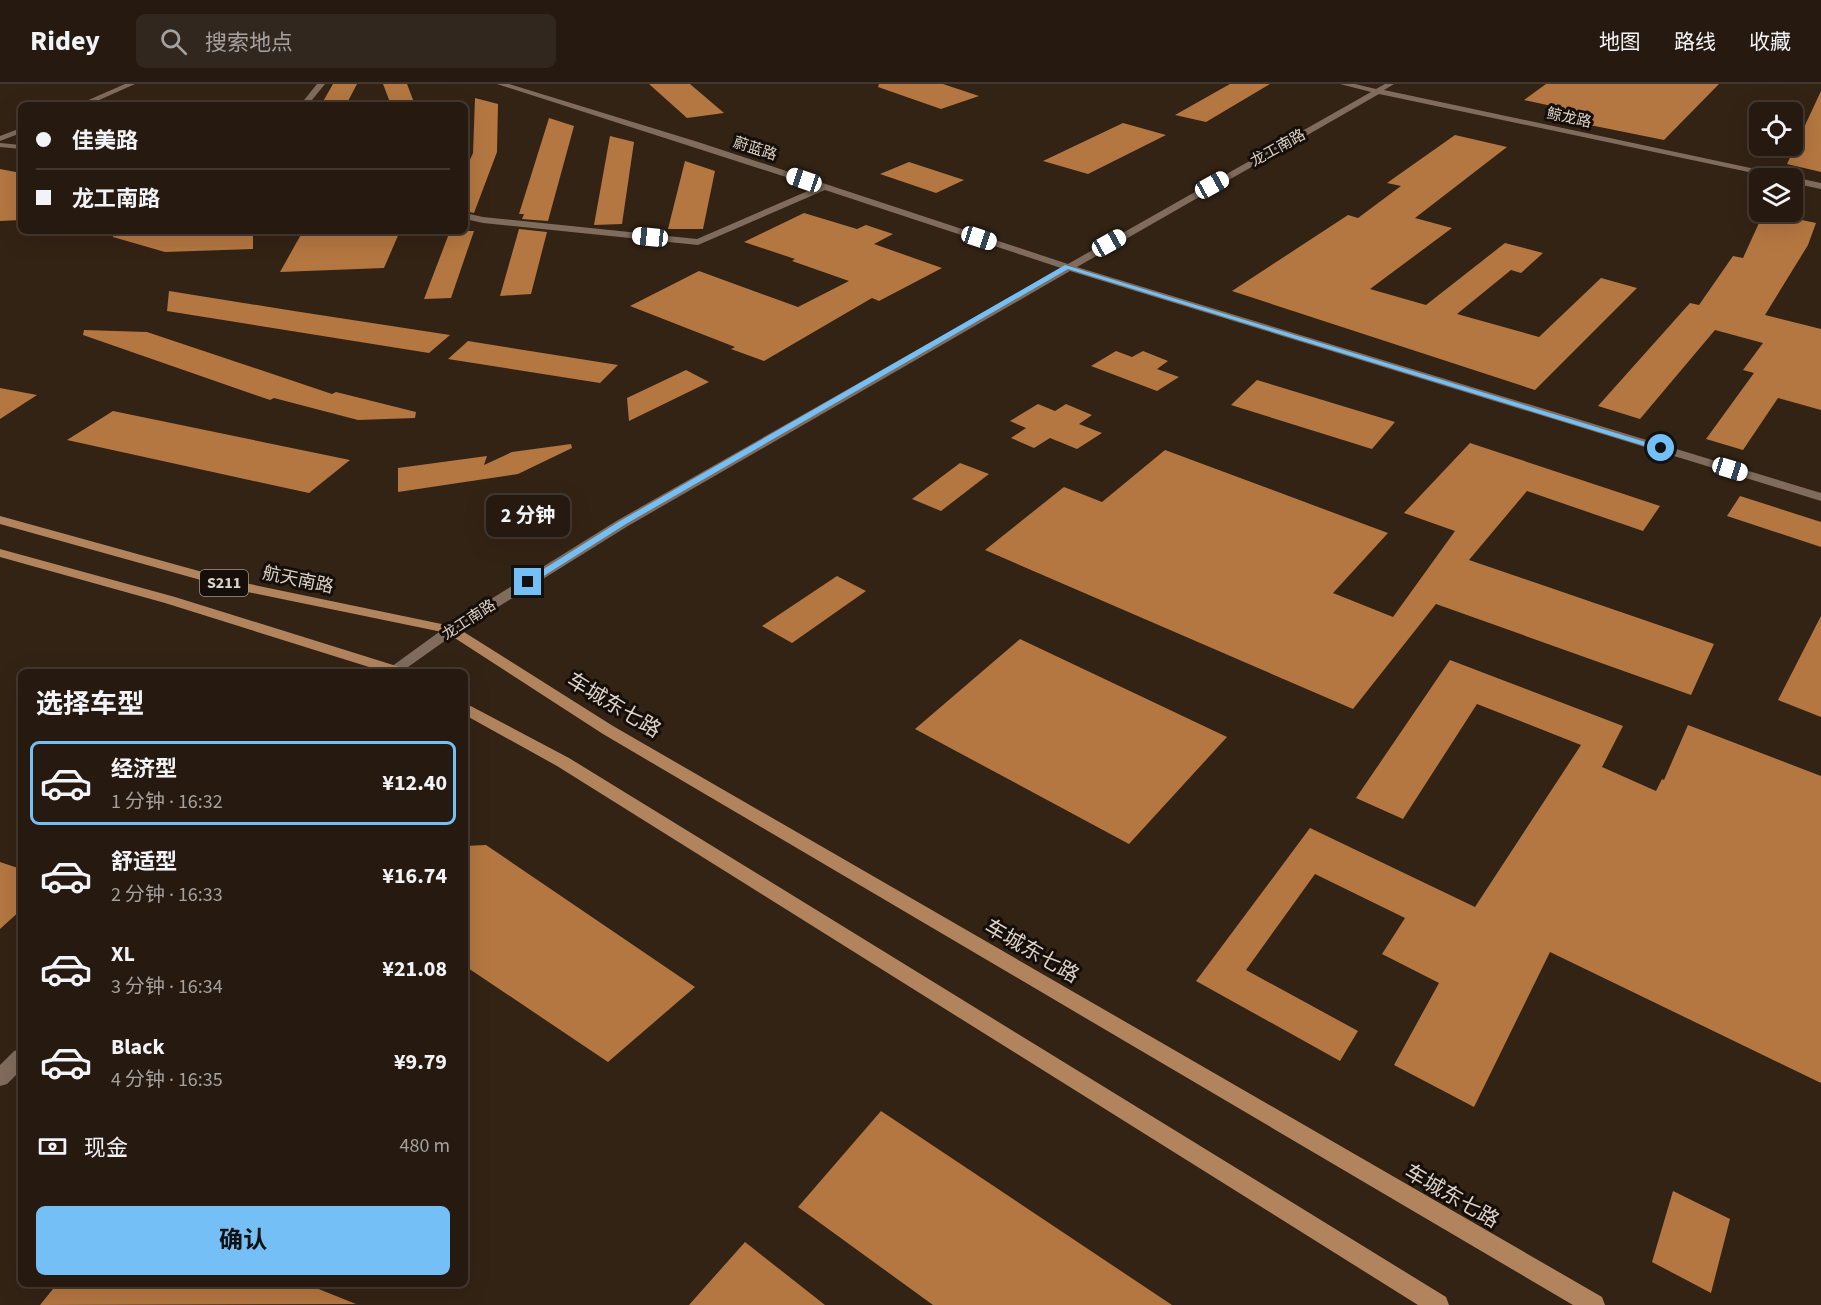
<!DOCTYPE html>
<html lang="zh">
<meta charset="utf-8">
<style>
:root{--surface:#261a10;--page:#32271e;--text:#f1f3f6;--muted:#a4a19f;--line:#423830;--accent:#74c0f6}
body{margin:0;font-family:"Source Sans 3","Noto Sans SC",sans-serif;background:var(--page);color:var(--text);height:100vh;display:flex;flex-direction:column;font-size:22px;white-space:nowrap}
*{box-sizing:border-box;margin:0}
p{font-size:20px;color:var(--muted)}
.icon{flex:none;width:33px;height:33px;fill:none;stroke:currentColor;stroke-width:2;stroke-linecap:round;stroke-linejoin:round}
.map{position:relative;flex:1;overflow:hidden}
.panel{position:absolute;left:18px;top:585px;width:450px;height:618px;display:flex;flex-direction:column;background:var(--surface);border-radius:9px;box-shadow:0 6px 24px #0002,0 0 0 2px var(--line)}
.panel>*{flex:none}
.banner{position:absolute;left:18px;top:18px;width:450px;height:132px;border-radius:9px;box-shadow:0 6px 24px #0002,0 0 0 2px var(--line);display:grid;align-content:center;height:132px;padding:0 18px;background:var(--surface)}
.tools{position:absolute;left:1749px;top:18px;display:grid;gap:12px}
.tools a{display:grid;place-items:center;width:54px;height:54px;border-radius:9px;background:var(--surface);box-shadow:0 6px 24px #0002,0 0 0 2px var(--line);font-size:30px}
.end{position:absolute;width:27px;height:27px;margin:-14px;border:8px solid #74c0f6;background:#111;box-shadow:0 0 0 3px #111}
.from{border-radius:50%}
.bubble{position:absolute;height:42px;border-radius:9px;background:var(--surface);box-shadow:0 6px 24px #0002,0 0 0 2px var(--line);font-size:20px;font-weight:700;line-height:42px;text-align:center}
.car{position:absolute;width:18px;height:36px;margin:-18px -9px;border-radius:8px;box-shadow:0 0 4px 2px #0007;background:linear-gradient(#fff 24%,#345 0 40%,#fff 0 76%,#345 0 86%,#fff 0)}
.banner b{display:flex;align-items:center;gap:21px;height:57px;font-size:22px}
.banner b+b{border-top:2px solid var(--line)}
.banner i{width:15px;height:15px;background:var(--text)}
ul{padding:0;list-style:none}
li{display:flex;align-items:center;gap:18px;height:84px;margin:0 12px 9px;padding:0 6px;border:3px solid transparent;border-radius:9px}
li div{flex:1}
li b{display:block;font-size:22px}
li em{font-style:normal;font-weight:700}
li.current{border-color:var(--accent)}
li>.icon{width:54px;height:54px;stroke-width:1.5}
h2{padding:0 18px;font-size:27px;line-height:72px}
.pay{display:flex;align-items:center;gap:15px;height:66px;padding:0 18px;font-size:22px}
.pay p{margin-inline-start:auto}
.button{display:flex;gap:12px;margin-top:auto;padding:12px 18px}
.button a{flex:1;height:69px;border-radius:9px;background:var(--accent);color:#111;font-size:24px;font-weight:700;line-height:69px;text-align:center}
header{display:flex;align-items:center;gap:36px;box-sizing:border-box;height:84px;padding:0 30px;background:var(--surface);border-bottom:2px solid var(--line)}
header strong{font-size:28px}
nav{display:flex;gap:33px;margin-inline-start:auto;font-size:21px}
.search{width:420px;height:54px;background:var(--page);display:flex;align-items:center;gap:15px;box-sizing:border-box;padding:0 21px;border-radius:9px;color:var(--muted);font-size:22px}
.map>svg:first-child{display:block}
.building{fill:#b47741}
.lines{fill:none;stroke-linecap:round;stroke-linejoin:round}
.minor{fill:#7f6c5c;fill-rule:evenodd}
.major{fill:#b1845d;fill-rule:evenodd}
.route{fill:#74c0f6}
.labels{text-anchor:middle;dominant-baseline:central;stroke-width:6;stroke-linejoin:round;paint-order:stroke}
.far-street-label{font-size:15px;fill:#ddd2c9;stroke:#160e08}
.shield{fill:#160e08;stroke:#a1978f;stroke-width:1.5}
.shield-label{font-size:16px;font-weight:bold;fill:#ddd2c9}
.street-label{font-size:18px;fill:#ddd2c9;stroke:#160e08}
.near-street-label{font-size:21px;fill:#ddd2c9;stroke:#160e08}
</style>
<header>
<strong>Ridey</strong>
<div class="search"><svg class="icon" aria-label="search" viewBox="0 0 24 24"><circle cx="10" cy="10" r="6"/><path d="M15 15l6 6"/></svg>搜索地点</div>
<nav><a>地图</a><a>路线</a><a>收藏</a></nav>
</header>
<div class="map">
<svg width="1821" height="1221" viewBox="0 0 1821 1221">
<rect width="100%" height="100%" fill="#332315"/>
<path class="building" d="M333,0H357L346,21H321Z
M383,0H407L415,21H391Z
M649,0H690L724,29L687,34Z
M879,0H943L979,12L941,25L878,3Z
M1230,0H1270L1206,38L1175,31Z
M1546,0H1719L1664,56L1565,36L1575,27L1524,16Z
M1821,7V88L1787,80Z
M475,14L498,20L497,68L474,129L465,127V87L473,69Z
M549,34L574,42L548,137L522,135L524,130H519Z
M1123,39L1166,51L1088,90L1043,77Z
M1455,51L1507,63L1415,134L1452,144L1370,205L1426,221L1505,159L1543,169L1521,189L1511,186L1457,230L1539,253L1601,194L1637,204L1535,306L1232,207L1348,131L1358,134L1401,102L1387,99Z
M610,52L634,58L622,140L594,141Z
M685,77L715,87L703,145H668Z
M909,78L964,96L936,109L880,90Z
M0,85L21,89V136L0,137Z
M1764,128L1816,139L1808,161L1765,231L1821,245V326L1778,314L1743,366L1706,355L1754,289L1743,286L1763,259L1715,246L1640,335L1598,322L1690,219L1699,221L1733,172L1743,174Z
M804,129L857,145L866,141L893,150L874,160L942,184L879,217L872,214L764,277L731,265L735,263L630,222L699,187L798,223L849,197L792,177L795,175L744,158Z
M465,137L470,138L466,147H474L451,214L424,215L450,147H465Z
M519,145L547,148L531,210L500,212Z
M114,147H253V165L165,168L113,153Z
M303,147H400L384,184L280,188Z
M169,207L294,227L450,251L429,269L167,227Z
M84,246L147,248L332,310L336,308L416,328L415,334L358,336L274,314L270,316L83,251Z
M468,257L618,281L600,299L448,275Z
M1116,267L1132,273L1143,267L1168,277L1157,285L1179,293L1157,307L1091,282Z
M686,286L709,298L629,337L627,314Z
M1257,296L1395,338L1372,365L1231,321Z
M0,304L37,311L0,335Z
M1038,320L1055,327L1066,320L1092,331L1079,340L1102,349L1077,365L1050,354L1034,364L1011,354L1026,344L1010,337Z
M113,327L350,376L309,409L67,356Z
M1470,359L1660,422L1643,447L1527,407L1469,476L1714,560L1691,611L1436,520L1353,625L985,466L1064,403L1102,418L1165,366L1388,449L1333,509L1393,533L1455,447L1404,429Z
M571,360L572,364L518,390L398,408V384L487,372L484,381L512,368Z
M960,379L989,390L941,427L912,415Z
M1740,412L1821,438V463L1727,432Z
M837,492L866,507L792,559L762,542Z
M1821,532V633L1778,616Z
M1020,555L1227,653L1129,760L915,645Z
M1450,576L1623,642L1602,683L1656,707L1662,695L1664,696L1688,641L1821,692V999L1550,868L1474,1023L1394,981L1439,899L1382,870L1405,834L1315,790L1246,886L1358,947L1340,977L1196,897L1310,744L1475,823L1581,661L1477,620L1403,735L1356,714Z
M486,761L695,903L608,978L465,882V762Z
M0,778L21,785V826L0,845Z
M881,1027L1172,1221H933L798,1123Z
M1673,1107L1730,1135L1711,1209L1652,1178Z
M745,1158L825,1221H689Z
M57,1200H306L356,1220L40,1221Z"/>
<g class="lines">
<path class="minor" d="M125,0H135L88,21H77Z
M317,0H325L308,21H300Z
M497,0H509L698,58L1068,180L1371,8L1340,0H1355L1376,5L1385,0H1394L1384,6L1821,99V105L1792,99V94H1777L1379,10L1077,183L1821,409V417L1070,187L628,442L456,549L401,588H384L446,543L618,436L1061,184L825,106L698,161L483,139L465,135V129L483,133L697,155L817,103Z
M21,44V49L0,57V52Z
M0,59L21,61V65L0,63Z
M21,965V986L7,1000L0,1002V981L14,967Z"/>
<path class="major" d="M0,432L235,497L456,543L613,642L1602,1213L1605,1221H1573L603,650L447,549L233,505L0,440Z
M0,465L175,513L406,585L408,588H385L165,519L0,473Z
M465,619L569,674L1446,1213L1449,1221H1418L557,682L465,631Z"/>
</g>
<path class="route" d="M1065,181L1665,364L1658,366L1068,185L626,440L531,500L523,498L620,437Z"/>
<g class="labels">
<g class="far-street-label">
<text transform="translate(1569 34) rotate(12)">鲸龙路</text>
<text transform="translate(1278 64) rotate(-29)">龙工南路</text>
<text transform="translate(755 65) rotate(18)">蔚蓝路</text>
<text transform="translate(469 536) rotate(-33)">龙工南路</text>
</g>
<rect class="shield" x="200" y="486" width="48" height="26" rx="4.5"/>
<g class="shield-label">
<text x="224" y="499">S211</text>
</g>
<g class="street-label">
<text transform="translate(298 496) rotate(12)">航天南路</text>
</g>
<g class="near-street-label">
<text transform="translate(614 621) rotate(31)">车城东七路</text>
<text transform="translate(1032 867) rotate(30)">车城东七路</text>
<text transform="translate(1452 1112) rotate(30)">车城东七路</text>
</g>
</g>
</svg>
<div class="tools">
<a><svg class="icon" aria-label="locate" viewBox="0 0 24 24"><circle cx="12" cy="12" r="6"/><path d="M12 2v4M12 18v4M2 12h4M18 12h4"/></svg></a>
<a><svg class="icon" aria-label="layers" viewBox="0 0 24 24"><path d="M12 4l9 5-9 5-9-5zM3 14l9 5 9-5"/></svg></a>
</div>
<i class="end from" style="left:1661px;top:364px"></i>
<i class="end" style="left:528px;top:498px"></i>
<div class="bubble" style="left:486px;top:411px;width:84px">2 分钟</div>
<i class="car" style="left:804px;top:96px;rotate:289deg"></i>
<i class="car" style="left:1212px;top:101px;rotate:61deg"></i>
<i class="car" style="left:650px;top:153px;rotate:276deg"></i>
<i class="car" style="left:979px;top:154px;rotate:108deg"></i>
<i class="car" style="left:1109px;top:159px;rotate:61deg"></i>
<i class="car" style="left:1730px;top:385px;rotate:107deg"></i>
<div class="banner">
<b><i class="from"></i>佳美路</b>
<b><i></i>龙工南路</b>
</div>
<section class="panel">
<h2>选择车型</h2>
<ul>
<li class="current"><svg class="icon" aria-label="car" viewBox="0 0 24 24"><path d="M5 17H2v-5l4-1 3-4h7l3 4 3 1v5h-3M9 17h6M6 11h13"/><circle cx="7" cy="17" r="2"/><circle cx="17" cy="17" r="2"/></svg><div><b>经济型</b><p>1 分钟 · 16:32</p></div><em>¥12.40</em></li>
<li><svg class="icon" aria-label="car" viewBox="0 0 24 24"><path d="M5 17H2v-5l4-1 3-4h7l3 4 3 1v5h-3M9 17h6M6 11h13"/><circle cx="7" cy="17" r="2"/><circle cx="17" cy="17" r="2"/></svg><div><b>舒适型</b><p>2 分钟 · 16:33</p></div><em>¥16.74</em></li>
<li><svg class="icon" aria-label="car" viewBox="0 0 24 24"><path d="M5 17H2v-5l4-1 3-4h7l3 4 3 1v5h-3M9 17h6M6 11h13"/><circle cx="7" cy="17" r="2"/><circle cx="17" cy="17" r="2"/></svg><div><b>XL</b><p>3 分钟 · 16:34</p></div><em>¥21.08</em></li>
<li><svg class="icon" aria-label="car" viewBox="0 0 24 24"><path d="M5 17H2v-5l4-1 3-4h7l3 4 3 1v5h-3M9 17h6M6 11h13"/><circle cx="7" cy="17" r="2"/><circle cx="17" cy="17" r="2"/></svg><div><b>Black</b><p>4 分钟 · 16:35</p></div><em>¥9.79</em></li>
</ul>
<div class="pay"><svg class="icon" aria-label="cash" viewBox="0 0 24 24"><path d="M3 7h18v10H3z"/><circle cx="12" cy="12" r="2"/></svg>现金<p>480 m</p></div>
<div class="button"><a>确认</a></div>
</section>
</div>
